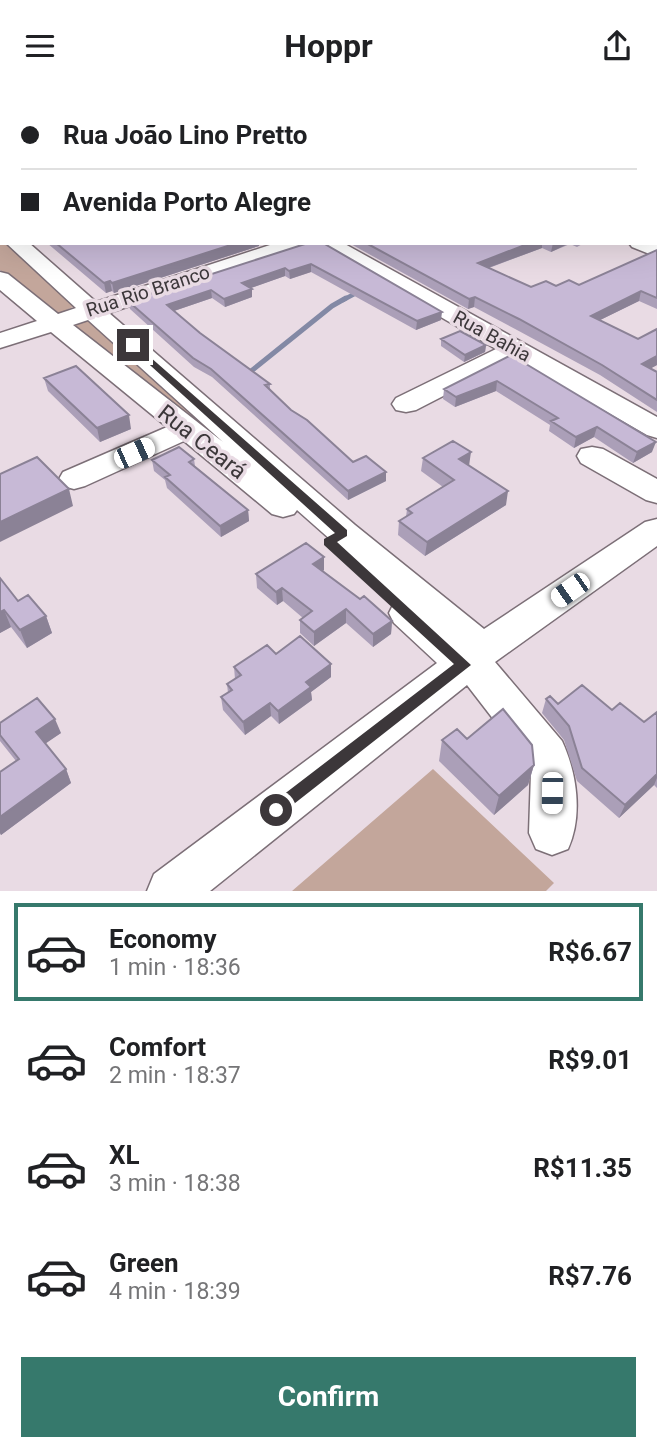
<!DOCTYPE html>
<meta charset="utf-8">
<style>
:root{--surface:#fff;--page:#f2f2f2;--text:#202124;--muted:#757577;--line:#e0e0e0;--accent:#36796c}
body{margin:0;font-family:Roboto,sans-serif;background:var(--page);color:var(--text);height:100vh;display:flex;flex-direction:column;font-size:26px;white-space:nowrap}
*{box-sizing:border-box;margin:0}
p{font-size:23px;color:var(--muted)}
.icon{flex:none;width:38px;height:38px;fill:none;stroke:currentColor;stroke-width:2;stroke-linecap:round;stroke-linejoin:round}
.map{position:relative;height:800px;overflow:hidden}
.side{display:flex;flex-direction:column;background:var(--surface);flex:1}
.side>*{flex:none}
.hud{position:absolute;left:0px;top:0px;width:658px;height:154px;box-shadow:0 7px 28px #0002;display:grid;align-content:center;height:154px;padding:0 21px;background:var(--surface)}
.end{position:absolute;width:32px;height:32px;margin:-16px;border:9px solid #3c373a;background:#fff;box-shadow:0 0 0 4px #fff}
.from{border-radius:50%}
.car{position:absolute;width:21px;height:42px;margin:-21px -10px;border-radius:9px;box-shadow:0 0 5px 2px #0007;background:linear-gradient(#fff 24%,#345 0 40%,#fff 0 76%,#345 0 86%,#fff 0)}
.hud b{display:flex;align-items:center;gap:24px;height:66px;font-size:26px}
.hud b+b{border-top:2px solid var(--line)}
.hud i{width:18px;height:18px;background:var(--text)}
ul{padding:12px 0 0;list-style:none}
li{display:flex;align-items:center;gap:21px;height:98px;margin:0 14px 10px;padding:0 7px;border:4px solid transparent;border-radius:0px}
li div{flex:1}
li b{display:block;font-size:26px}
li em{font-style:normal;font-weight:700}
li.on{border-color:var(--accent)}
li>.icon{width:63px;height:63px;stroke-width:1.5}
.primary-button{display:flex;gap:14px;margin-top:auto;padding:14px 21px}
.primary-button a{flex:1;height:80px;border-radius:0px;background:var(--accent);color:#fff;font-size:28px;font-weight:700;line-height:80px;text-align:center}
header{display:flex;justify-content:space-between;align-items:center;height:91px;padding:0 21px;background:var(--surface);font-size:32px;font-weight:700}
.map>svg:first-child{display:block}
.green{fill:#c3a69b}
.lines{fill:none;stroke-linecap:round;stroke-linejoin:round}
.stream-far1{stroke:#8389a5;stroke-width:4.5}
.stream{stroke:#8389a5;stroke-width:5}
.minor-casing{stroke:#7c6f77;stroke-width:3}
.minor{fill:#fff;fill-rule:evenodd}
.wall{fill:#ab9fb8}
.shaded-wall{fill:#8b8296}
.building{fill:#c7b9d6;stroke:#8b8296;stroke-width:2}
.route{fill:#3c373a}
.labels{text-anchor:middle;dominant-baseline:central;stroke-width:7;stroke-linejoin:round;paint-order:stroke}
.far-street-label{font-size:19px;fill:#3c373a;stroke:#e9dbe4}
.street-label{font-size:23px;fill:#3c373a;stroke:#e9dbe4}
</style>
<header><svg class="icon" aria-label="menu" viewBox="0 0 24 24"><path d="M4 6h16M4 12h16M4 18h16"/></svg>Hoppr<svg class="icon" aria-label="share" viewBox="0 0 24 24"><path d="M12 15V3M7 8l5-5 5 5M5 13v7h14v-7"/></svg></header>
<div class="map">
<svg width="657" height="800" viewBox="0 0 657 800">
<rect width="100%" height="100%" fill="#e9dbe4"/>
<path class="green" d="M0,145L2,152H8L75,215L58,223L41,217L0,179Z
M83,227L93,231L201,326L196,331L74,239L72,231Z
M433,678L554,792L546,800H292Z"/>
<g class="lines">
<path class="stream-far1" d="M343,209L360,200"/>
<path class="stream" d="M245,285L332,215L346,207"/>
<g class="minor-casing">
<path id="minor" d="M6,152H29L96,211L276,152H308L305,156L109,222L355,434L484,538L645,431L657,428V455L495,571L562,650C577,682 583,725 568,758L552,764L536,758L529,742L531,682L528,673L467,594L210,800H147L154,783L437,572L394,532L389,522L394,512L400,510L297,419L294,423L283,426L272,423L184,350L85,395L74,398L63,395L59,388L63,381L167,336L51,241L0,257V242L37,230L0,199V181L8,183L58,223L76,217ZM88,229L223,351L73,234Z
M317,152H343L657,326V347L647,344L515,268L416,319L406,321L396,319L392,313L396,307L496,258L320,156Z
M629,152H657V166L632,156Z
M592,356L603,358L657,388V412L646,409L581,372L577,365L581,358Z"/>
</g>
<use href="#minor" class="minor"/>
</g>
<path class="wall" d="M47,152H259V155L114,202L112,200L106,202Z
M308,152L441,229L416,239L311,181L290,188L285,185L250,197L252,198V206L225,216L212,207L174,220L200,242L270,293V299L291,319L353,371L386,381V390L348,409L212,286L194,276L130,218L128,210Z
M349,152H584L577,156L570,153L551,161L542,157L489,177L531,196L579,194L657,159V218L639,210L600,229L638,248L657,238V274L651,277L657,281V321L600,284L517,239L474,216L468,218Z
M441,248L486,254L485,261L464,271L441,255Z
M511,264L652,361L633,372L594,346L574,357L549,340L550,334L496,300L455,316L443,308L444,298Z
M44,287L131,338L100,351L48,300Z
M423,367L469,374L506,414L425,465L398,444L399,430L406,426L407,418L443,396L421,380Z
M194,368L195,375L248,419L249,430L221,446L167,397L165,389L154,380L152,369Z
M324,479L323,480L360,508L392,530L391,543L373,556L346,532L314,555L300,542V529L303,527L283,510L277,514L257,497L256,483Z
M0,487L18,510L46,525L52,542L27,557L11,536L0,542Z
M276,563L331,586L311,601L312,609L279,633L271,625L245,644L223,619L221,606L228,602L227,593L235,588L234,576Z
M546,608L558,613L612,619L644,631L657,621V697L654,694L619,727L577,690L564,649L542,622Z
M0,632L61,642L45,652L66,678L71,692L1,744L0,742V681L16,670L0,650Z
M467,648L534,674L528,694L494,724L439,670L442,649Z"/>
<path class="shaded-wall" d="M237,152H259V155L114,202L112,192Z
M530,152H542V157L477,181L478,172Z
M553,152H570L551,161Z
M311,173V181L290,188L289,180Z
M285,177V185L243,200L242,192Z
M110,190L112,200L106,202L104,192Z
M252,198V206L225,216L224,208Z
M211,199L212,207L168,222L167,214Z
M641,200L639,210L588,235L591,225Z
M475,206L474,216L468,218L469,208Z
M442,221L441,229L416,239L417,230Z
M486,254L485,261L464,271L465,264Z
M657,265V274L639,284L642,273Z
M497,290L496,300L455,316L456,306Z
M129,324L131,338L100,351L97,337Z
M597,336L594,346L574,357L576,346Z
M656,351L652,361L633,372L637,361Z
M471,361L469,375L459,368Z
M386,381V390L348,409V400Z
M69,398L73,415L0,451V431Z
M508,400L506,414L425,465L427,451Z
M248,419L249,430L221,446L220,435Z
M324,466V479L313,486V473Z
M282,497L283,510L277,514L276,501Z
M346,518V532L314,555V541Z
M4,519L11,536L0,542V521Z
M46,525L52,542L27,557L20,539Z
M392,530L391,543L373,556V543Z
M331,573V586L311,601L312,609L279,633L278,620L306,591Z
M270,612L271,625L245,644L243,631Z
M55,628L61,642L42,655L36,641Z
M534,674L528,694L494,724L499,705Z
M66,678L71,692L1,744L0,742V726Z
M657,683V687L654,694L619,727L625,714Z"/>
<path class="building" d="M0,0H657V23H656V2H2V19L0,11Z
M0,24H2V41L0,42Z
M2,53V107L0,106V54Z
M656,58L657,59L656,98Z
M656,110L657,111V140H656Z
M56,152H237L112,192L110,190L104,192Z
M308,152H323L442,221L417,230L311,173L289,180L285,177L242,192L252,198L224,208L211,199L167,214L200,242L270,293L265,294L291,319L307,329L353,371L366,365L386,381L348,400L211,278L193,267L128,210Z
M366,152H530L478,172L531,196L546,190L556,195L569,189L579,194L657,159V207L641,200L591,225L638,248L657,238V265L642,273L657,281V309L602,274L519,228L475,206L469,208Z
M460,240L486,254L465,264L441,248Z
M511,264L656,351L637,361L597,336L576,346L551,330L558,327L497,290L456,306L444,298Z
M76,275L129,324L97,337L44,287Z
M453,350L471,361L459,368L508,400L427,451L399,430L412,422L407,418L454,389L423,367Z
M179,356L194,368L189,371L248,419L220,435L165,386L170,384L152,369Z
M37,366L69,398L0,431V383Z
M306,452L324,466L313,473L360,508L364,505L392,530L373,543L346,518L314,541L300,529L312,520L282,497L276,501L256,483Z
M0,487L18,510L28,504L46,525L20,539L4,519L0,521Z
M300,545L331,573L306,591L311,596L278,620L270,612L243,631L221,606L232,599L227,593L241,584L234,576L267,554L276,563Z
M582,594L612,619L620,612L644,631L657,621V683L625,714L582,677L569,635L546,608L550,605L558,613Z
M37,607L55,628L36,641L66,678L0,726V681L19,668L0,644V632Z
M503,618L532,654L534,674L499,705L442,649L457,638L467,648Z"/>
<path class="route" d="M133,251L347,439V445L337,451L471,574L276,727L270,725L267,719L270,714L454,573L324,454V448L335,442L130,256L129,254Z"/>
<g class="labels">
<g class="far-street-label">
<text transform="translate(148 200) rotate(-18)">Rua Rio Branco</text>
<text transform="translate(492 245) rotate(29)">Rua Bahia</text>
</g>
<g class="street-label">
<text transform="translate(202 351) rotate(38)">Rua Ceará</text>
</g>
</g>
</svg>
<i class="end from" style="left:276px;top:719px"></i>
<i class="end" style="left:133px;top:254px"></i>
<i class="car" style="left:134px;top:362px;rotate:66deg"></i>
<i class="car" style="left:570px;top:499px;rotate:235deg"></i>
<i class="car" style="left:552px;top:702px;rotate:181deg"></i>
<div class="hud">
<b><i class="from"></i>Rua João Lino Pretto</b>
<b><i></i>Avenida Porto Alegre</b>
</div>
</div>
<section class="side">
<ul>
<li class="on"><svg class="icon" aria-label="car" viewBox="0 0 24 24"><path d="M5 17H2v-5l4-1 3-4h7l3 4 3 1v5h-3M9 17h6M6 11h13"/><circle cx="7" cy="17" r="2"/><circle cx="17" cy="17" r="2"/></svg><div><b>Economy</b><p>1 min · 18:36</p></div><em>R$6.67</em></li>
<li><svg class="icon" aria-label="car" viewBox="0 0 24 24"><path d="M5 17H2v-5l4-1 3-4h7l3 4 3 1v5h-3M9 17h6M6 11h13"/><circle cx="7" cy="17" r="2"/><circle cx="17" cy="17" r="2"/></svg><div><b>Comfort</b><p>2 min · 18:37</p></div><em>R$9.01</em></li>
<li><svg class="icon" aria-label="car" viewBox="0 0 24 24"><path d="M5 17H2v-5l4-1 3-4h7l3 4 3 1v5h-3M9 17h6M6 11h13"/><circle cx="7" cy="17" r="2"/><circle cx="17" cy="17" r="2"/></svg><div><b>XL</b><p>3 min · 18:38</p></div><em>R$11.35</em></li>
<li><svg class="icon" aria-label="car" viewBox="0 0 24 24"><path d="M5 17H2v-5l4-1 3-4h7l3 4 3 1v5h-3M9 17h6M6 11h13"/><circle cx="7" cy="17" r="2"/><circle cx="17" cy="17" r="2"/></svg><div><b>Green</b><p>4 min · 18:39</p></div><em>R$7.76</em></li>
</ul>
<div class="primary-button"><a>Confirm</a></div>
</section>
